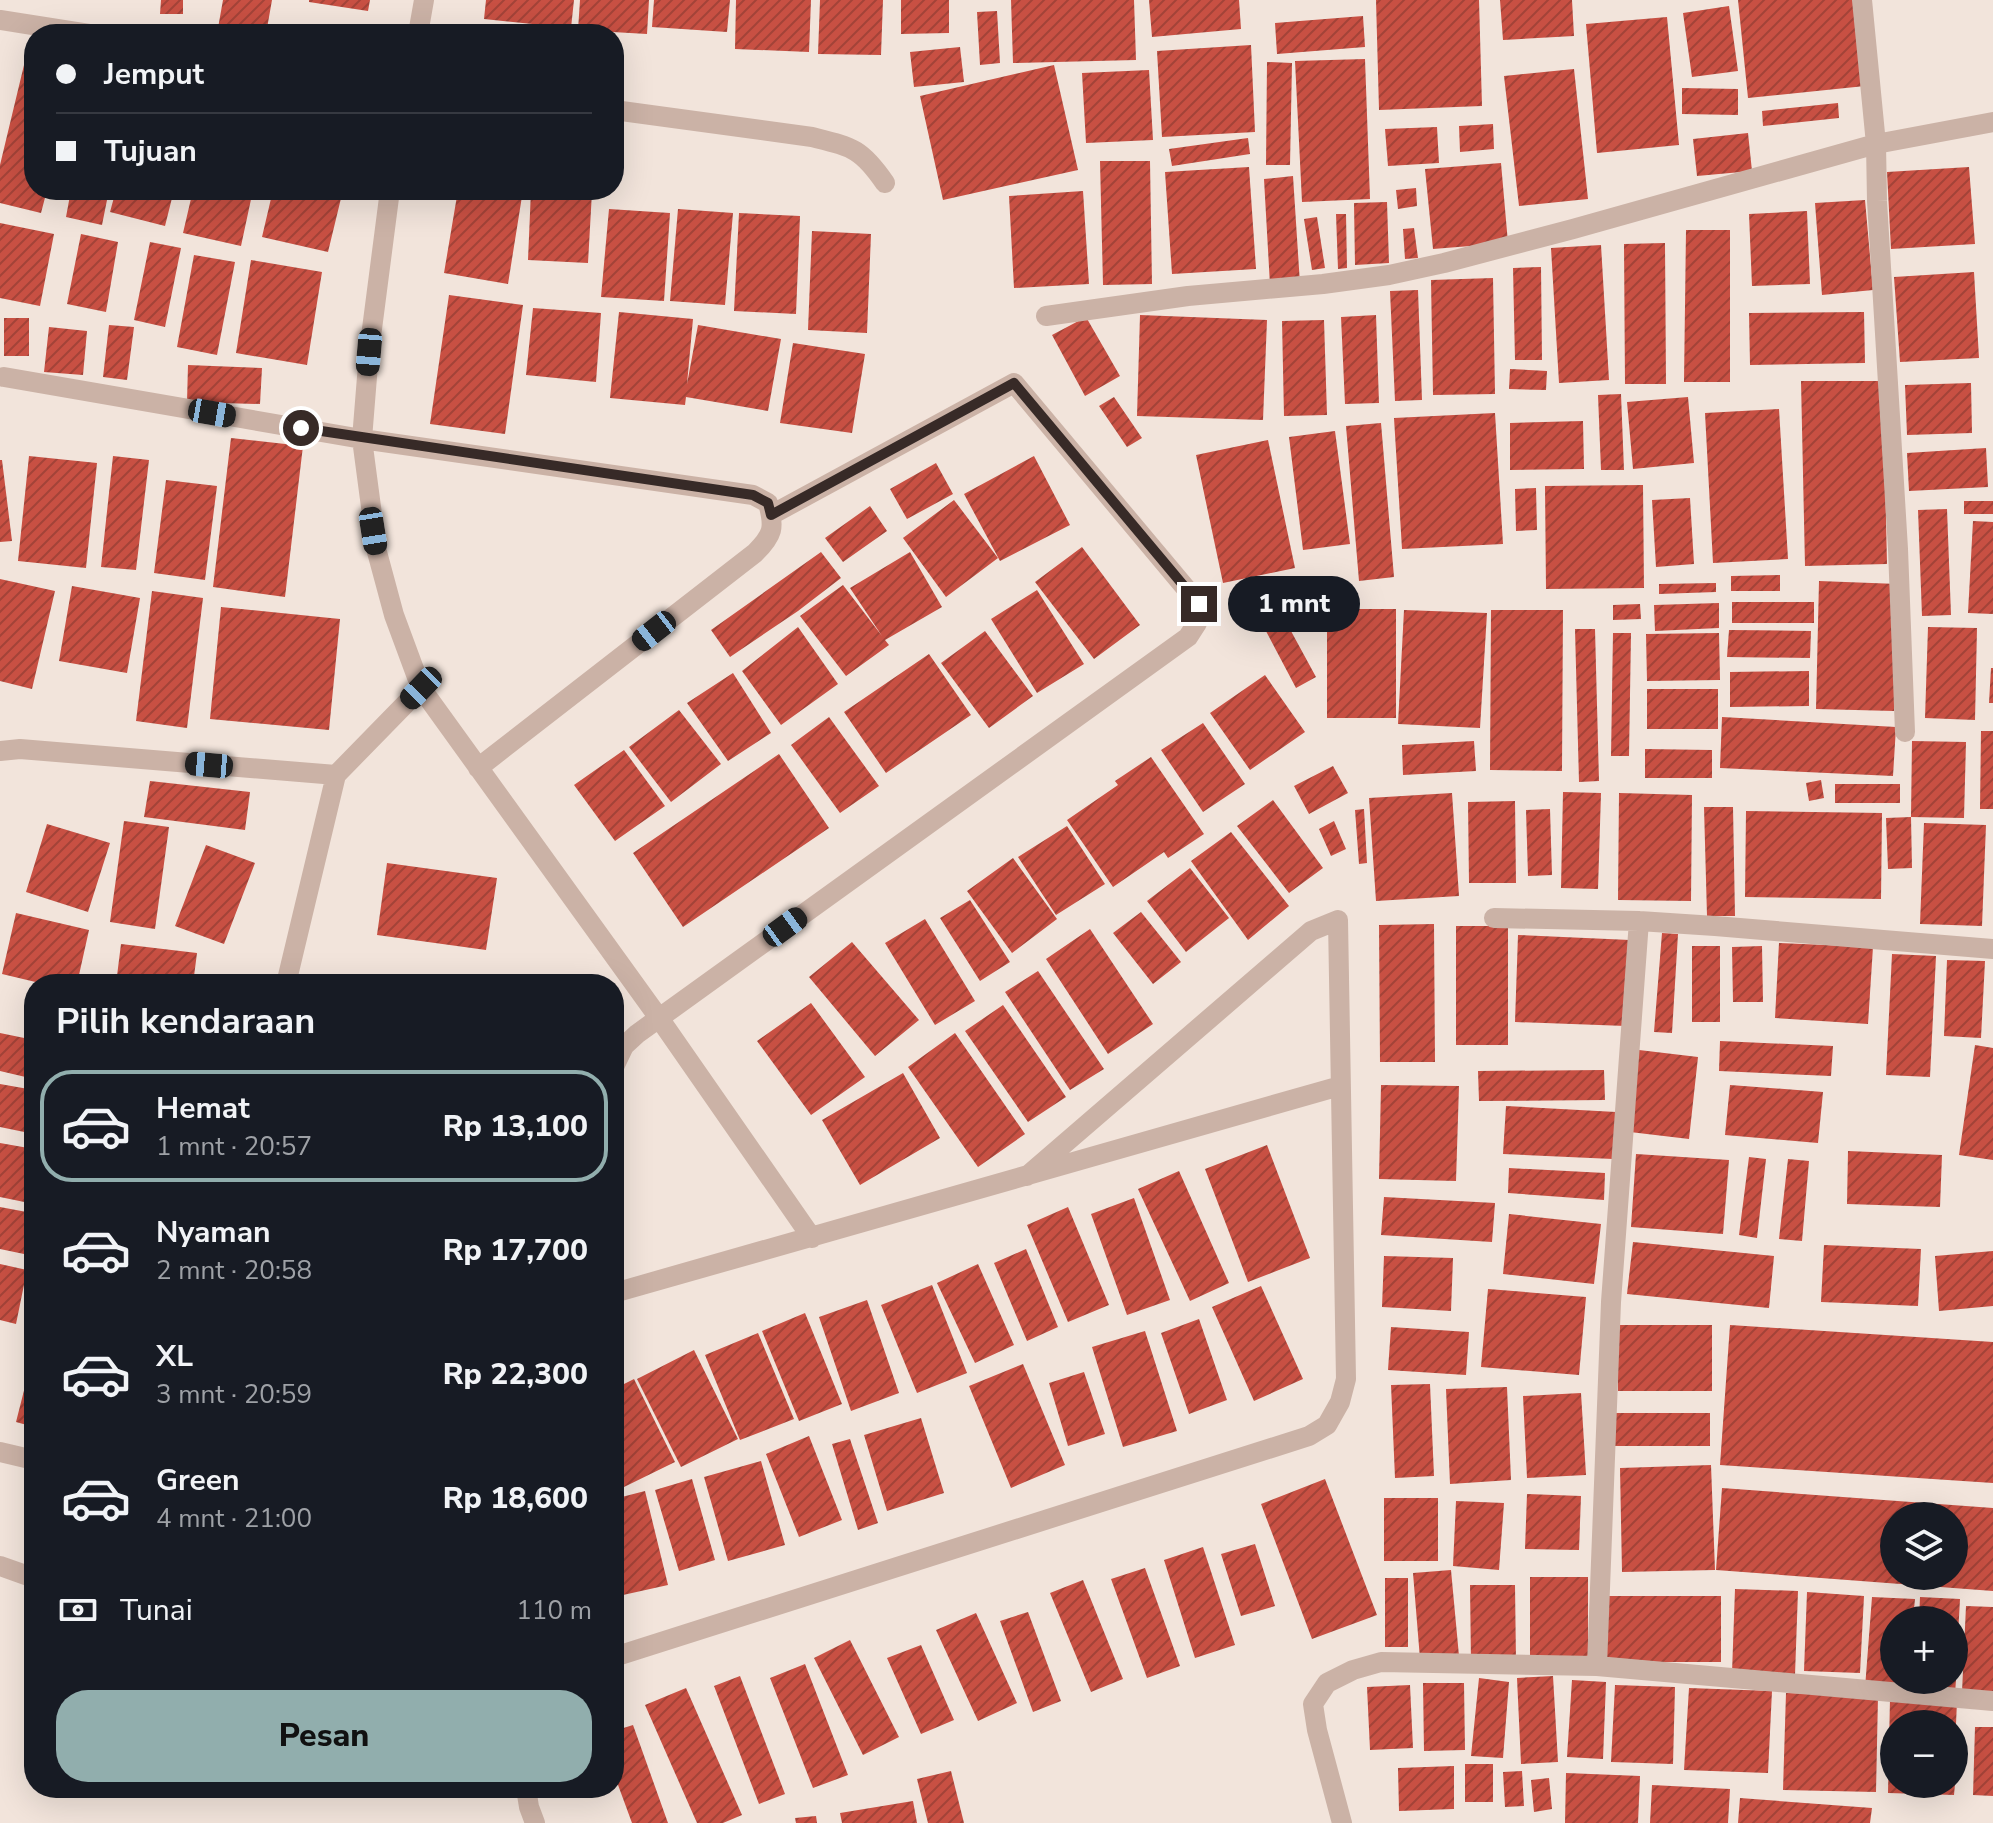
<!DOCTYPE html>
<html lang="id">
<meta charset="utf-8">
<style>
:root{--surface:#171b24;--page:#20242c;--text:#f1f3f6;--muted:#9ea1a6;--line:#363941;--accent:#91aead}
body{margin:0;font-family:"Nunito Sans",sans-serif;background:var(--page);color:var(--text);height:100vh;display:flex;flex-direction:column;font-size:30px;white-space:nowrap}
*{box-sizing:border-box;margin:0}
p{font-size:26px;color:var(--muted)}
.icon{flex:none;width:44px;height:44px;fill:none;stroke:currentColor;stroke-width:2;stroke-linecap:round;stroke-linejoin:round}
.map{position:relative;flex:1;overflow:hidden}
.sheet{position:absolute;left:24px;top:974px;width:600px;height:824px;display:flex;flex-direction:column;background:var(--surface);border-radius:32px;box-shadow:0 8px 32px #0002}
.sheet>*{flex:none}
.hud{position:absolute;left:24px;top:24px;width:600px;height:176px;border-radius:32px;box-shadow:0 8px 32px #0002;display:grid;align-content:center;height:176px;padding:0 32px;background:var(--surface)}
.tools{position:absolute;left:1880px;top:1502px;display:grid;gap:16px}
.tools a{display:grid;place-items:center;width:88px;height:88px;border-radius:50%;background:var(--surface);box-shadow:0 8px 32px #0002;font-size:40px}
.end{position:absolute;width:36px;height:36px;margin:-18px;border:10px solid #372a27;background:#fff;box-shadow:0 0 0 4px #fff}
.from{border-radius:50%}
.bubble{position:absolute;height:56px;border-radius:28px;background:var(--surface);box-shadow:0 8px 32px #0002;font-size:26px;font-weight:800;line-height:56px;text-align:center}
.car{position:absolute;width:24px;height:48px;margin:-24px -12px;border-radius:10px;box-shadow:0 0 6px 2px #0007;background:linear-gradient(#222 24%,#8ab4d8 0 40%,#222 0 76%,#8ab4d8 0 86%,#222 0)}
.hud b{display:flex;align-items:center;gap:28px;height:76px;font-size:30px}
.hud b+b{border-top:2px solid var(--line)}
.hud i{width:20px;height:20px;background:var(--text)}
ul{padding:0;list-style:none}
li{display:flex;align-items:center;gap:24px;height:112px;margin:0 16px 12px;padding:0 16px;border:4px solid transparent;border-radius:32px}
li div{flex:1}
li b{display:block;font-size:30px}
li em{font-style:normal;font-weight:800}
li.current{border-color:var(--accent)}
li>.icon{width:72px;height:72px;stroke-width:1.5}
h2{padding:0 32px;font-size:36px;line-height:96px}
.pay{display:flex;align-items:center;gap:20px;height:88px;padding:0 32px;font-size:30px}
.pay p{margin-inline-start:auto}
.action{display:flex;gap:16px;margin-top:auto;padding:16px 32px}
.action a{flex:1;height:92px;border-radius:32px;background:var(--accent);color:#111;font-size:32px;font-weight:800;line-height:92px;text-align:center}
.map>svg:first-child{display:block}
.building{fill:url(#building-hatch);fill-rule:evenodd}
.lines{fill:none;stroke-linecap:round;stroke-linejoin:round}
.minor{stroke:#cbb2a6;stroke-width:20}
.route{stroke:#372a27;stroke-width:10}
</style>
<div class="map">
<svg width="1993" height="1823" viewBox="0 0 1993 1823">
<defs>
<pattern id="building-hatch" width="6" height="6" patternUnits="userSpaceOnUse" patternTransform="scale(2)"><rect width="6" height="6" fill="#c85043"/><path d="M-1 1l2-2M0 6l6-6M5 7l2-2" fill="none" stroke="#a34338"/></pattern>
</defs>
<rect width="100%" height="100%" fill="#f2e4db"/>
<path class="building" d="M161,0H183V14H160Z
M223,0H272L266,34L218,28Z
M309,0H370L368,11L309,2Z
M486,0H574L571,28L484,19Z
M580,0H649L647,34L578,30Z
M654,0H730L727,32L652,27Z
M736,0H811L809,52L735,49Z
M820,0H883L881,55L818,54Z
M901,0H949V33L901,34Z
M1011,0H1134L1136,60L1013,63Z
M1149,0H1239L1241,29L1152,37Z
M1376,0H1479L1482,106L1379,110Z
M1500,0H1572L1574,36L1503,40Z
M1738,0H1857L1865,86L1748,98Z
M1729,6L1738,71L1692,77L1683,13Z
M997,11L1000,63L980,65L977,12Z
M1363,16L1365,47L1277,54L1275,23Z
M1667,17L1679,145L1597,153L1586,24Z
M1251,45L1255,132L1162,137L1157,51Z
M960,47L964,82L914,87L910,52Z
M1365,59L1370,199L1302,202L1295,61Z
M1267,62L1292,63L1290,165H1266Z
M24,65L34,67V190H47L41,213L0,203V165Z
M1054,65L1078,170L943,200L920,96Z
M1574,69L1588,199L1519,206L1504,76Z
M1149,70L1153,140L1086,143L1082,73Z
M1682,88L1738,89V115L1682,114Z
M1838,103L1839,118L1763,126L1762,111Z
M1493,124L1494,149L1460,152L1459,126Z
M1437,127L1439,163L1388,166L1385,129Z
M1748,133L1752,171L1697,176L1693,139Z
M1248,138L1250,154L1172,166L1169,149Z
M1100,161H1150L1152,284L1103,285Z
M1501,163L1508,243L1433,249L1425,169Z
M1249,167L1256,269L1172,274L1165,172Z
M1969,167L1975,244L1891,249L1887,172Z
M1293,176L1300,284L1270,285L1264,179Z
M1416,188L1417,206L1398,209L1396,190Z
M71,190H109L102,225L66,217Z
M116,190H174L165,226L110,212Z
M193,190H253L241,246L183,233Z
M273,190H343L328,252L262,237Z
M458,190H523L508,284L444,273Z
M531,190L592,192L588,263L528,260Z
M1083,191L1089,284L1014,288L1009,196Z
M1865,200L1873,290L1822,295L1815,203Z
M1387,202L1389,263L1355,265L1354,203Z
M609,209L670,213L664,301L601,297Z
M678,209L733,213L725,305L670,301Z
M1807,211L1810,284L1752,286L1749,214Z
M739,213L800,216L796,314L734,311Z
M1336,214H1346L1347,268L1338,269Z
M1317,217L1325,268L1312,270L1304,219Z
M0,223L54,234L40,306L0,298Z
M1414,228L1418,258L1405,259L1403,229Z
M1686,230H1730V382H1684Z
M812,231L871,234L867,333L808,330Z
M81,234L118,242L106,312L67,304Z
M150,242L181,248L165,327L134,320Z
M1665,243L1666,384H1625L1624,244Z
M1601,245L1609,380L1559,383L1551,248Z
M194,255L235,262L217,355L177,347Z
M251,260L322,272L307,365L236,353Z
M1541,267L1542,360H1515L1513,268Z
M1974,272L1979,358L1900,362L1894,277Z
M1493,278L1495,394L1433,395L1431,280Z
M1418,290L1422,400L1395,401L1390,291Z
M449,295L523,305L505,434L430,424Z
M533,308L601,313L596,382L526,375Z
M619,312L693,319L687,384L698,325L781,339L768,411L686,397L685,405L610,398Z
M1864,312L1865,363L1750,365L1749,313Z
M1140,315L1267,320L1263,420L1137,416Z
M1376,315L1379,403L1345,404L1341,317Z
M1086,317L1120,376L1085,396L1052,335Z
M4,318H29V356H4Z
M1324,320L1327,415L1284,416L1282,321Z
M109,325L134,327L127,380L103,377Z
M49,327L87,331L83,375L44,372Z
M793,343L865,354L852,433L780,423Z
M188,365L262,368L260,404L187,402Z
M1510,369L1547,371L1546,390L1509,389Z
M1801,381H1883L1887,564L1805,566Z
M1971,383L1972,433L1907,435L1905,385Z
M1621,394L1624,470H1601L1598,395Z
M1114,397L1142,438L1127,447L1099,406Z
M1688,397L1694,463L1633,469L1627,402Z
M1779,409L1788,559L1713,563L1705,413Z
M1495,413L1503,544L1402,549L1394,418Z
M1583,421L1584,469L1510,470V423Z
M1381,423L1394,577L1359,581L1346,426Z
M1335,431L1350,544L1303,550L1289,437Z
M231,438L303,446L285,597L213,587Z
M1268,440L1295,568L1223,583L1196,455Z
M1986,448L1988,487L1909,491L1907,453Z
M29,456L97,463L86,568L18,561Z
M113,456L149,460L136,570L101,567Z
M1034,456L1070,525L1000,561L964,494Z
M0,460H2L12,541L0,542Z
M936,463L953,494L907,519L890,489Z
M166,480L217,486L205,580L154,573Z
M1643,485L1644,588L1546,589L1545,486Z
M1536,488L1537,530L1516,531L1515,489Z
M1690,498L1694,564L1656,567L1652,500Z
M954,500L998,558L946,597L903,538Z
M1964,501H1993V514H1964Z
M870,506L887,531L843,562L825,538Z
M1947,509L1951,615L1922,616L1918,510Z
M1973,521L1993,522V614L1968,613Z
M1082,547L1140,625L1094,659L1035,582Z
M821,552L841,578L798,611L730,657L711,630Z
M910,552L942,607L885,640L889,645L846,676L800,616L843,585L882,636L850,588Z
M1780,575V591H1731V576Z
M0,579L55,591L32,689L0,681Z
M1819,581L1898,584L1894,711L1816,709Z
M1716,583V592L1659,594V584Z
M72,586L140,598L127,673L59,661Z
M1267,587L1316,677L1296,688L1248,597Z
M1037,590L1084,664L1037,693L991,619Z
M152,591L203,598L187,728L136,721Z
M1732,602H1814V623H1732Z
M1719,603V628L1655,631L1654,605Z
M1640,604L1641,619L1613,620V605Z
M221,607L340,619L329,730L210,719Z
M1327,609H1396V718H1327Z
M1404,610L1487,613L1480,728L1398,724Z
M1491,610H1563L1562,771L1490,770Z
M798,627L838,684L781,725L742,671Z
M1928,627L1977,628L1975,720L1925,718Z
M1575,629H1595L1599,781L1579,782Z
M1729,630L1811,631L1810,658L1727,657Z
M985,631L1033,696L989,728L941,663Z
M1613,633H1631L1629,756H1611Z
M1719,633L1720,680L1647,681L1646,634Z
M929,654L971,715L886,773L844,712Z
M1991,668H1993V703H1989Z
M1809,671V706L1730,707V672Z
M733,673L771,733L728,761L687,703Z
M1265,675L1305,732L1250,770L1210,713Z
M1647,689H1718V729H1647Z
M679,710L721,764L671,802L629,747Z
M829,717L879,786L840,813L791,745Z
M1722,717L1896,727L1893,776L1720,768Z
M1203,723L1245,784L1203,812L1161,750Z
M1981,731H1993V809H1980Z
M1474,741L1476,771L1403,775L1402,745Z
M1912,741L1966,742L1964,818L1911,817Z
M1645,749L1712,750V778H1645Z
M624,750L665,806L615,841L574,785Z
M779,754L829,828L683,927L633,853Z
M1151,757L1204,834L1168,858L1164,852L1113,887L1067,820L1118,785L1115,781Z
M1333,766L1348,793L1309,814L1294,786Z
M1821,780L1824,798L1809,801L1806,783Z
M150,781L250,792L245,830L144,817Z
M1835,784H1900V803H1835Z
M1563,792L1601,793L1598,889L1561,888Z
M1452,793L1459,896L1376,901L1369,798Z
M1619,793L1692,795L1691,901L1618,900Z
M1273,800L1323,868L1289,893L1237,826Z
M1515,801L1516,883H1469L1468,802Z
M1704,807H1733L1735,916H1707Z
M1364,809L1367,863L1359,864L1355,810Z
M1550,809L1552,875L1528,876L1526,810Z
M1746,811L1882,813L1881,899L1745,897Z
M1911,817L1912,868L1888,869L1886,818Z
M124,821L169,827L155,929L110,922Z
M1334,821L1346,849L1331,856L1319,829Z
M1924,823L1986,825L1982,926L1920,924Z
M47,824L110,843L88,912L26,892Z
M1067,826L1105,884L1056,915L1018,857Z
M1231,832L1289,906L1248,940L1191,861Z
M206,845L255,863L224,944L175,926Z
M1013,858L1057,919L1012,953L967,891Z
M387,863L497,878L486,950L377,935Z
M1190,868L1229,918L1186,952L1147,901Z
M970,900L1010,962L980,981L940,918Z
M1141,912L1181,962L1153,984L1113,933Z
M16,913L89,930L77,984H44L2,974Z
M925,919L975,1001L935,1025L885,943Z
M1434,924L1435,1062H1380L1379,925Z
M1456,926H1508V1045H1456Z
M1090,929L1153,1024L1108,1054L1046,959Z
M1662,933L1678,934L1672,1033L1654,1032Z
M1518,935L1630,940L1626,1026L1515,1022Z
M852,942L919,1020L875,1056L809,977Z
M1779,943L1873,947L1868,1024L1775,1018Z
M121,944L197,953L193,984H116Z
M1692,946H1720V1022H1692Z
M1762,946L1763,1002H1733L1732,947Z
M1892,954L1936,956L1930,1077L1886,1075Z
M1947,960L1985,961L1981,1038L1944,1036Z
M1038,971L1104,1069L1070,1090L1005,992Z
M811,1003L865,1077L811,1115L757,1041Z
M1003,1005L1066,1097L1028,1122L965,1031Z
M0,1033L34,1040V1079L0,1071Z
M955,1033L1025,1134L978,1167L908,1067Z
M1720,1041L1833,1046L1831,1076L1719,1071Z
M1975,1045L1993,1048V1160L1959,1155Z
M1639,1050L1698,1057L1689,1139L1630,1132Z
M1604,1070L1605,1100L1479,1101L1478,1071Z
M903,1073L940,1138L860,1185L822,1120Z
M0,1084L34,1090V1134L0,1127Z
M1381,1085L1459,1086L1456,1181L1379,1179Z
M1730,1085L1823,1092L1818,1143L1725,1135Z
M1506,1106L1616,1112L1613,1159L1503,1154Z
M0,1143L34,1149V1204L0,1197Z
M1267,1145L1310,1258L1248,1282L1205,1169Z
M1848,1151L1942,1155L1940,1207L1847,1204Z
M1636,1154L1729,1160L1723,1234L1631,1227Z
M1749,1157L1766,1159L1757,1238L1739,1235Z
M1788,1159L1809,1161L1802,1241L1779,1239Z
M1509,1168L1605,1173L1604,1200L1508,1193Z
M1179,1171L1229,1283L1190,1301L1138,1189Z
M1384,1197L1495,1203L1492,1242L1381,1235Z
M1134,1198L1170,1300L1127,1315L1091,1214Z
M0,1207L32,1213L24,1254L0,1249Z
M1068,1207L1109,1305L1068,1322L1027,1225Z
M1509,1214L1601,1224L1594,1284L1503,1274Z
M1633,1242L1774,1256L1769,1308L1627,1294Z
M1824,1245L1921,1249L1918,1306L1821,1302Z
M1026,1249L1058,1327L1027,1341L994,1263Z
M1993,1251V1306L1939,1311L1935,1256Z
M1384,1256L1453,1258L1451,1311L1382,1307Z
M0,1264L27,1270L16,1324L0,1320Z
M978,1264L1014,1345L975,1363L937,1283Z
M932,1285L967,1373L917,1393L881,1305Z
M1261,1286L1303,1379L1254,1401L1212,1307Z
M1488,1289L1586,1297L1579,1375L1481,1367Z
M867,1300L899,1393L851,1411L819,1317Z
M805,1313L842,1404L799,1421L762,1331Z
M1199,1319L1227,1400L1189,1414L1161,1333Z
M1618,1325H1712V1391H1618Z
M1730,1325L1993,1342V1483L1720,1465Z
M1391,1327L1469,1332L1466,1375L1388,1370Z
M1145,1331L1177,1431L1123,1447L1092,1347Z
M758,1333L794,1419L740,1440L705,1355Z
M694,1350L738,1439L681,1467L637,1379Z
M33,1355H34V1427L16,1422Z
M1023,1364L1065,1465L1011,1488L969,1386Z
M1084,1372L1105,1434L1068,1446L1049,1383Z
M634,1379L675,1462L624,1487L614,1466V1389Z
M1430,1384L1434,1476L1395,1478L1391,1385Z
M1507,1387L1511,1480L1450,1484L1446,1389Z
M1581,1393L1586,1475L1527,1478L1523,1396Z
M1612,1413H1710V1446H1612Z
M921,1418L944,1493L887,1511L864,1435Z
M809,1436L842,1520L799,1537L766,1454Z
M850,1439L878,1523L858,1530L832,1444Z
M761,1461L785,1545L728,1561L704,1477Z
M1711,1465L1715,1570L1622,1572L1620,1468Z
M692,1479L715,1560L679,1571L655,1490Z
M1325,1479L1377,1615L1312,1639L1261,1504Z
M1722,1488L1993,1508V1591L1716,1570ZM1894,1516H1954V1576H1894Z
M645,1491L668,1585L614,1597V1499Z
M1527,1494L1581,1496L1579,1550L1525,1549Z
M1384,1498H1438V1561H1384Z
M1456,1501L1504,1503L1499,1570L1453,1566Z
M1255,1544L1275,1606L1241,1616L1221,1554Z
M1203,1547L1235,1645L1195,1658L1164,1560Z
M1145,1568L1180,1666L1147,1678L1111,1579Z
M1451,1570L1459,1656L1420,1659L1413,1573Z
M1530,1577H1588V1656H1530Z
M1385,1578H1408V1647H1385Z
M1083,1580L1123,1679L1091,1692L1050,1593Z
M1470,1585H1515L1516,1662L1471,1663Z
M1735,1589L1798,1591L1795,1675L1732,1673Z
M1807,1592L1864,1596L1860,1673L1804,1671Z
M1606,1596H1721V1662H1606Z
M1872,1597L1915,1599L1913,1620H1894V1680H1909L1908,1690L1865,1688Z
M1920,1597L1960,1599L1956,1672H1954V1620H1919Z
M1966,1606L1993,1607V1693L1962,1692Z
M1028,1612L1061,1701L1033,1712L1000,1621Z
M976,1613L1017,1703L978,1721L936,1630Z
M850,1640L899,1737L863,1755L814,1658Z
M921,1645L954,1720L921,1734L887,1658Z
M805,1664L848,1775L813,1788L770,1678Z
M740,1676L785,1794L759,1804L714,1686Z
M1553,1676L1558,1762L1521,1764L1517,1678Z
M1479,1678L1509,1682L1503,1758L1471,1756Z
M1572,1680L1606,1682L1603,1759L1567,1757Z
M1915,1680H1956L1955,1694L1915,1692Z
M1423,1683H1464L1465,1750L1424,1751Z
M1410,1685L1413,1748L1370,1750L1367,1687Z
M1615,1685L1675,1687L1673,1764L1611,1762Z
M686,1688L742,1815L723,1823H697L645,1705Z
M1689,1688L1772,1691L1768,1773L1684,1770Z
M1786,1693L1878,1696L1876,1792L1783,1790Z
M1890,1699L1957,1701L1956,1724H1894V1784H1955L1954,1795L1888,1793Z
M633,1725L668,1823H632L614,1774V1731Z
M1975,1727H1993V1796L1973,1795Z
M1465,1764H1493V1802H1465Z
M1454,1766V1809L1399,1811L1398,1768Z
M951,1771L964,1823H928L917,1779Z
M1522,1771L1524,1806L1505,1807L1503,1772Z
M1566,1773L1640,1776L1638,1823H1565Z
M1549,1778L1552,1809L1534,1812L1531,1780Z
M1652,1785L1730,1789L1728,1823H1650Z
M1740,1798L1872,1808L1870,1823H1738Z
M913,1801L917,1823H842L840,1813Z
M816,1816L817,1823H796L795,1818Z"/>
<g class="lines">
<path class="minor" d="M1862,0L1876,144L1877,201L1898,549L1905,732
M0,20L89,34
M418,34L424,0
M614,110L812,137C852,147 861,148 885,183
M390,190L369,352L362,439L377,552L394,615L421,688L659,1018L812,1238
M1046,316L1188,296L1323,284L1389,275L1444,263L1573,229L1876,144L1993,122
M4,377L362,439L753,495L768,503C775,528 773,535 755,553L478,768
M0,751L20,749L336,775
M1494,918L1639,921L1715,926L1993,949
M286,984L336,775L421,688
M614,1067L624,1046L637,1034L1188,637L1197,623L1199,604L1014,383L771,515
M614,1293L1340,1086
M0,1452L34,1460
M0,1566L34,1578
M614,1657L1309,1436L1327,1425L1340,1402L1346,1379L1338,920L1311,931L1027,1176
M1597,1666L1611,1302L1639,921
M526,1788L529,1807L535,1823
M1342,1823L1317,1730L1313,1704L1327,1683L1353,1670L1381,1662L1597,1666L1993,1701"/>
</g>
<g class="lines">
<path class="route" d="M301,428L753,495L768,503L771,515L1014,383L1199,604"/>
</g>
</svg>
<div class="tools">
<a><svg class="icon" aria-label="layers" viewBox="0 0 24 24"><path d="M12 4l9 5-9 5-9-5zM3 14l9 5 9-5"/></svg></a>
<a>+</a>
<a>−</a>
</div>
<i class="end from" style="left:301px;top:428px"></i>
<i class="end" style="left:1199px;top:604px"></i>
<div class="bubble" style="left:1228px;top:576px;width:132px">1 mnt</div>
<i class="car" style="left:369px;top:352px;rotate:185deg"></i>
<i class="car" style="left:212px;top:413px;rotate:100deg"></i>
<i class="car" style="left:373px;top:531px;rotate:171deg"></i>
<i class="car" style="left:654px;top:631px;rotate:232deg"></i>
<i class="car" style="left:421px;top:688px;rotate:224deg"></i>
<i class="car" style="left:209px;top:765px;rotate:275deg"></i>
<i class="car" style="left:785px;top:927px;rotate:54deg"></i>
<div class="hud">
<b><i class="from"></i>Jemput</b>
<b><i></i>Tujuan</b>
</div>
<section class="sheet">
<h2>Pilih kendaraan</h2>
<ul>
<li class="current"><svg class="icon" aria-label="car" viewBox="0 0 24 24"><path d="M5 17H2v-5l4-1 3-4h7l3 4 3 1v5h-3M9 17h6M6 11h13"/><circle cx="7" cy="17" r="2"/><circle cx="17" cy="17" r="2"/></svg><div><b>Hemat</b><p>1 mnt · 20:57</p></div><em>Rp 13,100</em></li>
<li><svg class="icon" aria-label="car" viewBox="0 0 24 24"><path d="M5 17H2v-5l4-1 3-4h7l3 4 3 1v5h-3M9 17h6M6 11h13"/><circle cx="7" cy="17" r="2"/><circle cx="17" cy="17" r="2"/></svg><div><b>Nyaman</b><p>2 mnt · 20:58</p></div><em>Rp 17,700</em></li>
<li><svg class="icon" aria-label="car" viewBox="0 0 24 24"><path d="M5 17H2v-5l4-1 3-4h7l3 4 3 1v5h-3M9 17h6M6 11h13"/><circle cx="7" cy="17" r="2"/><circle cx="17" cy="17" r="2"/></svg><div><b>XL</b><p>3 mnt · 20:59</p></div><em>Rp 22,300</em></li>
<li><svg class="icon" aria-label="car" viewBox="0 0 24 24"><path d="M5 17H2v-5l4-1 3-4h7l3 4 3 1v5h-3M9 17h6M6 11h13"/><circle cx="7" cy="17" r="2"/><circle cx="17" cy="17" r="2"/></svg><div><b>Green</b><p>4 mnt · 21:00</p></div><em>Rp 18,600</em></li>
</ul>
<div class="pay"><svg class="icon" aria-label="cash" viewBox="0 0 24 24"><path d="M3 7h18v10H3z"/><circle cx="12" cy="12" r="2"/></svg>Tunai<p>110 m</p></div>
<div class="action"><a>Pesan</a></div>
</section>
</div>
